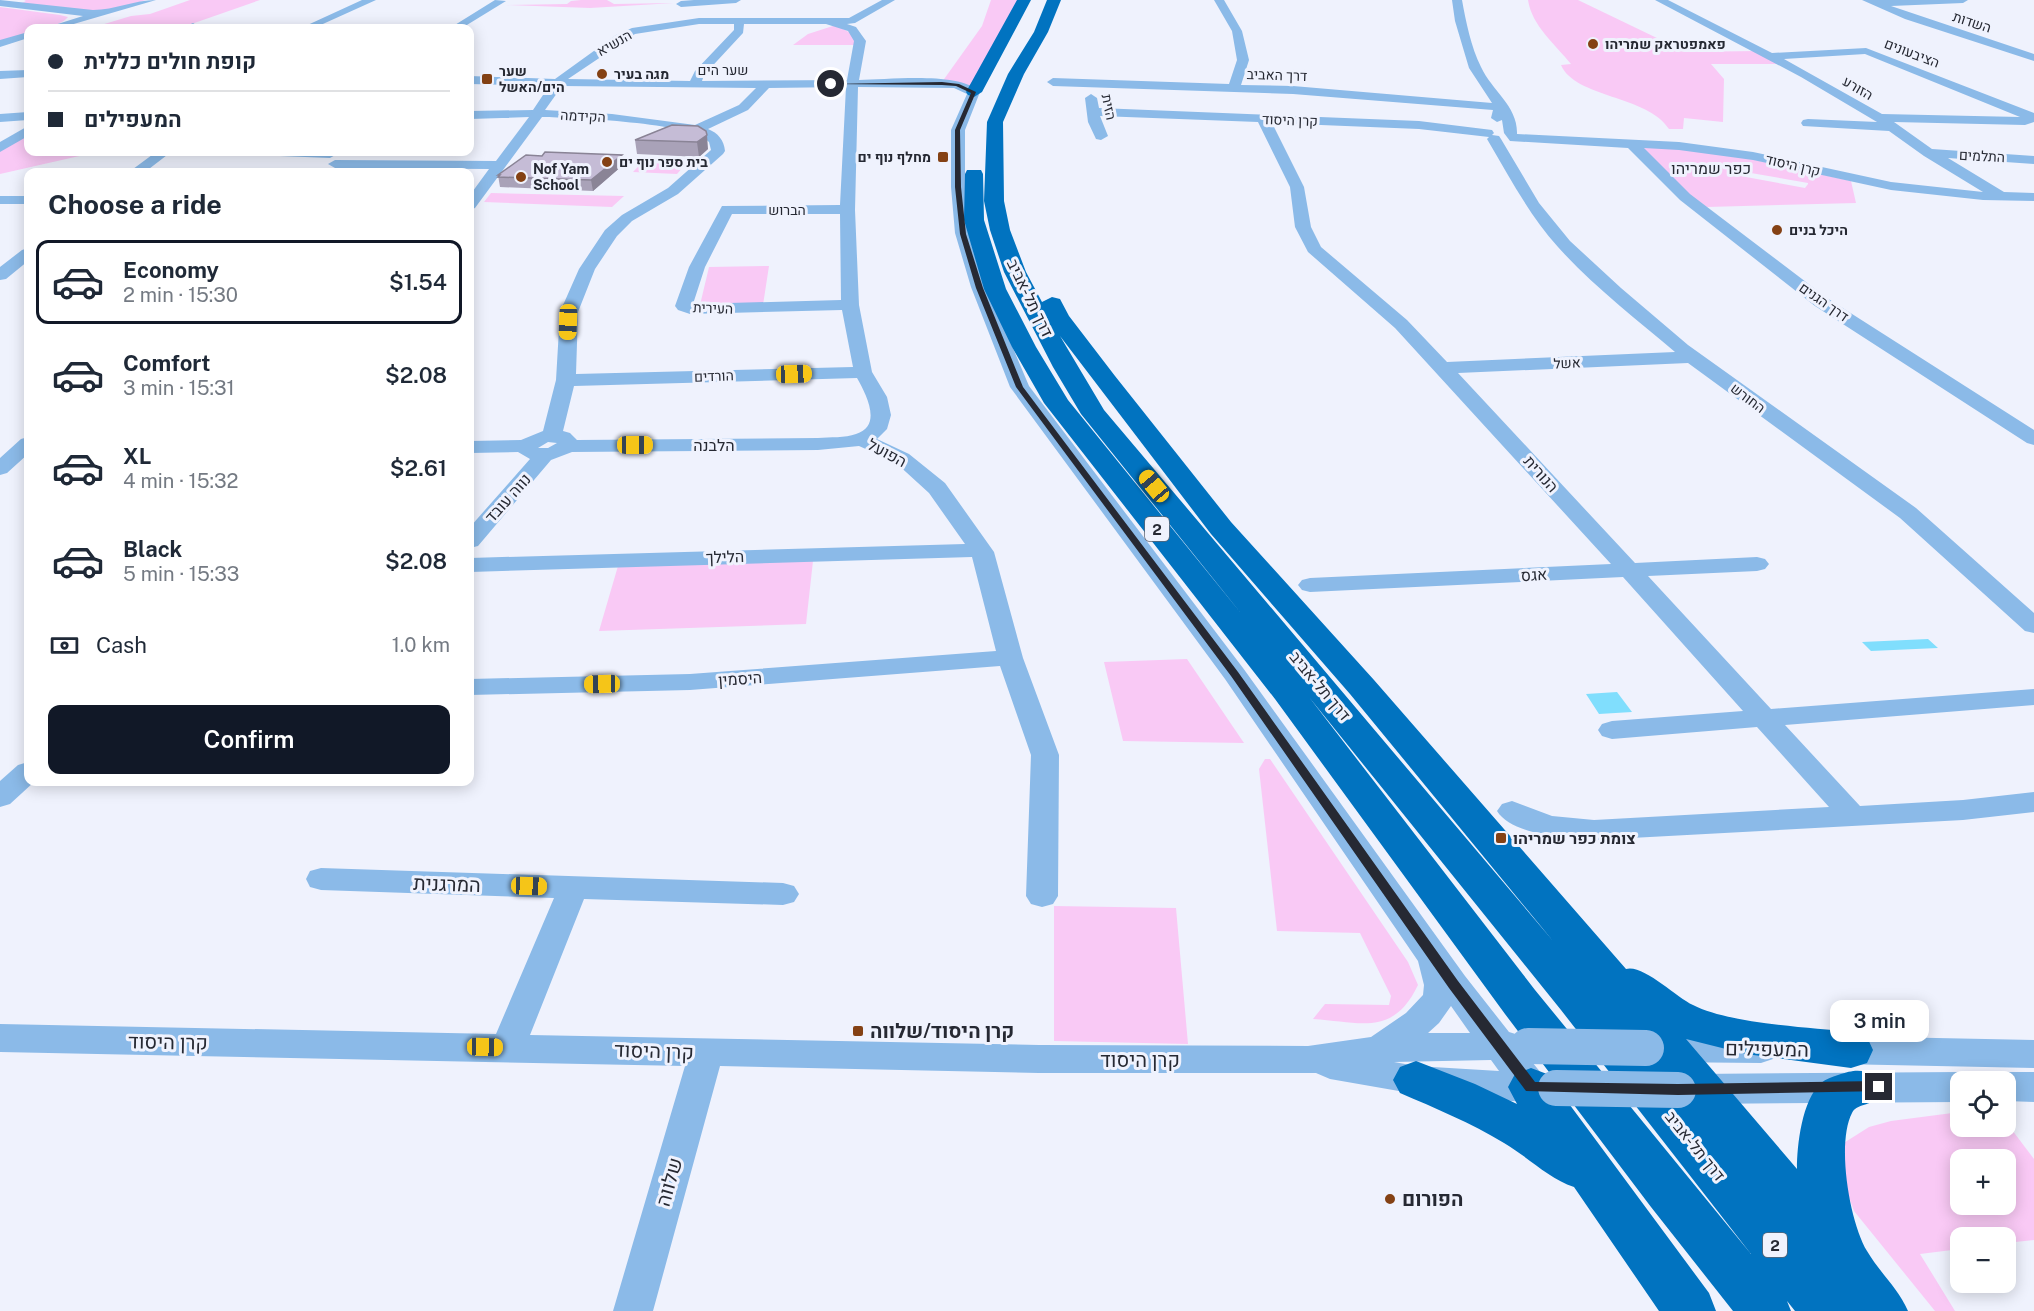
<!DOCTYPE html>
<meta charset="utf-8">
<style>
:root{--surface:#fff;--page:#f2f2f3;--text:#1f2937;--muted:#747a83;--line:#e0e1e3;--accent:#111827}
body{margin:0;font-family:"Public Sans",Heebo,sans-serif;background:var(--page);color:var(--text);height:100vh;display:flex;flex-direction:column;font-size:22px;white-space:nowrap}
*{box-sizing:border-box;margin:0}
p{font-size:20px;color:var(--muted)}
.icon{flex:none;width:33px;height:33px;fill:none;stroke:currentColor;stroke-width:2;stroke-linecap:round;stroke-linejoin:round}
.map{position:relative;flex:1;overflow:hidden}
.drawer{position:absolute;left:24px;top:168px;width:450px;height:618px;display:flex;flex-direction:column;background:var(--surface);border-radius:12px;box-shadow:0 3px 15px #0003}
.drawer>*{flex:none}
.guide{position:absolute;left:24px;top:24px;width:450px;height:132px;border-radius:12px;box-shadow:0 3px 15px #0003;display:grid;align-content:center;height:132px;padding:0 24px;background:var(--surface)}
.controls{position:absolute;left:1950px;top:1071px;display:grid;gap:12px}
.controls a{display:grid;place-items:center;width:66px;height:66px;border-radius:12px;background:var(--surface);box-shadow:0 3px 15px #0003;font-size:30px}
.end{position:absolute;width:27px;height:27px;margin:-14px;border:8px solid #262933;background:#fff;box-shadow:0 0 0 3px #fff}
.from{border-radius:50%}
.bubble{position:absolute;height:42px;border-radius:12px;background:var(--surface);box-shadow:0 3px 15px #0003;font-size:20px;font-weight:600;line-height:42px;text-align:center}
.car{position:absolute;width:18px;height:36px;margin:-18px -9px;border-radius:8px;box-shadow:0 0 4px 2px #0007;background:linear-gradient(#f5c518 24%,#345 0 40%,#f5c518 0 76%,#345 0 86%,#f5c518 0)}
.guide b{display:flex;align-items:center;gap:21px;height:57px;font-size:22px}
.guide b+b{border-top:2px solid var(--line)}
.guide i{width:15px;height:15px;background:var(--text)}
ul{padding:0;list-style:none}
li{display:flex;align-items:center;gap:18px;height:84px;margin:0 12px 9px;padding:0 12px;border:3px solid transparent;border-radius:12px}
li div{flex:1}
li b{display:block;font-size:22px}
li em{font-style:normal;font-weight:600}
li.selected{border-color:var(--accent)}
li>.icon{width:54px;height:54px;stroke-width:1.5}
h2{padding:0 24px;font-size:27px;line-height:72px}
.pay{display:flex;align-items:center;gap:15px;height:66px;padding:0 24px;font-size:22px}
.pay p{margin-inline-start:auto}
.button{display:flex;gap:12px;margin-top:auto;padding:12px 24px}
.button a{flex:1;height:69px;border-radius:12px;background:var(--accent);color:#fff;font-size:24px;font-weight:600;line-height:69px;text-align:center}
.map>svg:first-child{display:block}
.green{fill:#f9c9f5;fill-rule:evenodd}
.water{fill:#80defd}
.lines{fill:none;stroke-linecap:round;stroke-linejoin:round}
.minor{fill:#8bbae8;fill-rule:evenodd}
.highway{fill:#0173c0;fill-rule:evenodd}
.minor-bridge{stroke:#8bbae8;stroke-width:36}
.wall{fill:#a9a2b8}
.shaded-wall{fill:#8a8496}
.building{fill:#c5bcd6;stroke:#8a8496;stroke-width:1.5}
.route{fill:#262933}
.poi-dot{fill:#844114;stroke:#eff2fd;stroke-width:2}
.labels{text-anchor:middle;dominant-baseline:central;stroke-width:6;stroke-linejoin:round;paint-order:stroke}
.far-street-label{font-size:14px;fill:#262933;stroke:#eff2fd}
.far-poi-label{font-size:14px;font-weight:bold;fill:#262933;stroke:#eff2fd;text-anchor:start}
.shield{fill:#eff2fd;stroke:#626570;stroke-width:1.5}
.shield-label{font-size:15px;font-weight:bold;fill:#262933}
.far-quarter-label{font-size:16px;fill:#262933;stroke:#eff2fd}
.street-label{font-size:16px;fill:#262933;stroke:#eff2fd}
.poi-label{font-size:16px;font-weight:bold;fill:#262933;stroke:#eff2fd;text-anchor:start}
.near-street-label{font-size:20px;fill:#262933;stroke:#eff2fd}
.near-poi-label{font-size:20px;font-weight:bold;fill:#262933;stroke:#eff2fd;text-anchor:start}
</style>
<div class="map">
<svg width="2034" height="1311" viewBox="0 0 2034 1311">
<rect width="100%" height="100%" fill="#eff2fd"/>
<path class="green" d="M24,0H146L116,9L91,12L22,3L26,1Z
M190,0H260L180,28H91L131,16L150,14Z
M581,0H607L614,4L674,3L590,8L506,5L567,4L571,1Z
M991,0H1021L971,86L942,82L982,26Z
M1528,0H1578L1686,52L1756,51L1779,64H1711L1724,79L1723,122L1684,118L1683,129H1669C1647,95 1575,98 1561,65L1571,64C1555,44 1532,26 1528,0Z
M0,7L60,15L68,17C58,28 42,28 28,28V33L0,42Z
M836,25L854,35L856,45H793L808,34Z
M28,131V152H97L0,174V149Z
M1637,145L1718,152L1851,181L1856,203L1707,207L1692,197ZM1751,173L1808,183V184L1805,188L1746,177Z
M647,157L690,159L677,174L633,172Z
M491,193L624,196L612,207L484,202Z
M769,266L763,305H700L709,267Z
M813,561L806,624L599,631L618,566Z
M1187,659L1244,743L1123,741L1104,662Z
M1265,759H1270L1408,962L1418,985C1393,1037 1361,1022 1313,1019L1325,1004L1389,1005L1391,996L1360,933L1277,931L1259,769Z
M1054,906L1176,908L1188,1044L1054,1041Z
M1960,1112V1126H2006V1122L2034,1159V1240L2006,1243V1238H1960V1249L1920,1254L1955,1311H1935L1854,1211L1841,1175L1839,1146L1869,1127L1891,1121ZM1960,1160H2006V1204H1960Z"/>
<path class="water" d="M1928,639L1938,648L1871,651L1862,642Z
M1617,692L1632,712L1599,714L1586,694Z"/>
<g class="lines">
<path class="minor" d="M0,0L93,10C115,10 134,0 156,0L60,28H45L83,16L0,6Z
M362,0H376L314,28H301Z
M495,0L506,1L462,28H450Z
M694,0H741L736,3L681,7L676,4L681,1Z
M882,0H895L855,23L847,24L856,27L866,41L859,80C888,80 959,71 980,92L965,130V187L971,233L987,287L1029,386L1243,668L1465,976L1509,1032L1522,1036L1527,1046L1524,1052L1541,1073L1554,1078L1559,1088L1554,1098L1541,1103L1416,1094L1330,1079L1316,1073H1039L720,1066L653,1311H613L685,1066L0,1052V1024L496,1034L554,898L321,890L310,887L306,879L310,871L321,868L783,883L794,886L799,894L794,902L783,905L584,899L530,1035L1039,1045L1308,1046L1371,1037L1406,1013L1423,995L1424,985L1418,961L1225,679L1010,387L971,287L955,233L951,187V130L967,94L954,88L858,87L855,210L859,305L872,372L887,397L891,415L887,429L877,439L909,454L945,483L994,552L1023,658L1059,755L1058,896L1053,904L1042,907L1031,904L1026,896L1031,755L1000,666L690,690L470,695V679L690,674L996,651L972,557L470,572V558L965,544L929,493L895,462L859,446L818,450L572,452L551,460L478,546L470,548V527L530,459L518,452L470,453V441L521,440L543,431L556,380L560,312L579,269L605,230L622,215L668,188L711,150L709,142C691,122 573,118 542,117L475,208L470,210V195L489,169L335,168L328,164L335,160L496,161L529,117L470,119V111L533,110L549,86L470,84V76L555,79L616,35L632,28L699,18H849ZM699,24H734V30L695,71L690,81L568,79L635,34ZM744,24H826L848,31L854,41L847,80L702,81L704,75L743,33ZM562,86L756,88L739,105L695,125L612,114L545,110ZM846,87L840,205L722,206L689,267L675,306L678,310L690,314L842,310L853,367L576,374L578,312L595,269L617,236L632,221L678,194L723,154L725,151C724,140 718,133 708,129L748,110L769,88ZM732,214H840L841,300L693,304L705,267ZM857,378C866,394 883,426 856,434C845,438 830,437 818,438L577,440L570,433L563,431L574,386ZM548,442L557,443L548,448H538ZM1451,1006L1470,1033H1428L1439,1023ZM1491,1060L1499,1071L1416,1066L1394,1062Z
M1214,0H1224L1242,31L1249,60L1241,85L1293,86L1492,103L1469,68L1455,21L1452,0H1462C1466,22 1471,47 1481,67C1492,91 1518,106 1517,134L1679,142L1753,152L1891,182L1983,192L1924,156L1889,131L1803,126L1801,123L1803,120L1808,119L1877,122L1801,77L1655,0H1668L1772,53L1866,48L2034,113V122L2025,125L1894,122L1932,149L2034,156V164L1948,158L2004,192L2034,193V201L1983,200L1891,190L1753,160L1679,150L1644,148L1690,194L1827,298L2034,430V445L2027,443L1815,306L1680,200L1628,148L1510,141L1504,133L1502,120L1497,122L1491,118L1493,110L1293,94L1053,86L1047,82L1053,78L1229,84L1237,60L1232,31ZM1865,54L2020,117L1882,114L1784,59Z
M1862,0H1968L1963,3L1891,6L2034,54V61L1905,19Z
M193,23L198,26L197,28H182Z
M28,32V38L0,47V40Z
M28,70V77L0,79V71Z
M1091,94L1097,98L1099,108L1419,121L1492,130L1494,133L1492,135L1499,136L1501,139L1539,203L1570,241L1621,288L1688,345L1916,508L2034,613V633L2025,631L1900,518L1688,363L1458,373L1635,563L1757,557L1765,559L1769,564L1765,569L1757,571L1648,576L1771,709L2034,689V705L1785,725L1860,806L1963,800L2034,792V812L1963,820L1594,840C1568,839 1512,835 1497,811L1502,804L1512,801L1552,816L1594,820L1829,807L1757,727L1612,739L1602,736L1598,730L1602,724L1612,721L1743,711L1623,577L1310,592L1302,590L1298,585L1302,580L1310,578L1611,564L1395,328L1308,252L1295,227L1290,187L1258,122L1100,116L1108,136L1101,140L1096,139L1088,122L1085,98ZM1272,123L1419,129L1489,137L1487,139C1509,176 1529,215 1558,247C1593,286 1635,318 1675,352L1447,362L1407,320L1321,247L1311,227L1304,187Z
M28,112V120L0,122V114Z
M28,126V136L0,152V142Z
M156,152H171L145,172H129Z
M273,152H335L337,154L330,158L280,156Z
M0,196H28V204H0Z
M28,248V261L6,279L0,280V267L22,250Z
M28,437V454L7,473L0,475V458L21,439Z
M28,762V782H34L10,804L0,807V781L18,765Z
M1659,1034L1761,1035L1773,1039L1778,1049L1773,1059L1761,1063L1659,1062L1647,1058L1642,1048L1647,1038Z
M1839,1036L2034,1040V1068L1839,1064L1827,1060L1822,1050L1827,1040Z
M1960,1072L1973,1077L1975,1082H1960V1102L1694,1104L1681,1099L1676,1089L1681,1079L1694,1074Z
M2006,1072H2034V1102L2006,1101V1082H1991L1993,1077Z"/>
<path class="highway" d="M1017,0H1031L982,92L974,97L968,95L966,92Z
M1047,0H1061L1048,32L1024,74L1003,122L1004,201L1010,230L1026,272L1042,302L1052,297L1060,299L1069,316L1115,376L1231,522L1374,680L1626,969C1643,964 1676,997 1693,1005C1730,1024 1808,1027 1851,1032L1867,1037L1873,1050L1867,1063L1851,1068L1746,1054L1686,1039L1797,1169C1797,1145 1802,1100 1821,1083C1826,1079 1832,1077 1838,1075C1853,1070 1859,1069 1874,1074L1881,1087C1879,1091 1877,1096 1875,1099C1869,1106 1856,1104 1852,1113C1836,1144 1850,1223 1867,1251C1880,1273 1898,1288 1908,1311H1795L1787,1301L1791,1311H1733L1651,1207L1505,1014L1275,699L1044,403L1012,347L984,289L964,220L965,174L967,170H981L983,174L984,220L1006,289L1036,347L1068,400L1244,617L1081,414L1053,367L1004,272L990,230L984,201L987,122L1008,74L1034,32ZM1060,336L1211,534L1350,694L1553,941L1104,410ZM1309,697L1561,1010L1751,1254L1535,990Z
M1416,1061L1475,1084L1517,1104L1508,1087L1515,1074L1531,1068L1547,1074L1709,1293L1716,1311H1659L1574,1187C1548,1178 1528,1157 1504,1143C1471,1123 1435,1108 1400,1093L1393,1080L1400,1067Z"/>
<path class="minor-bridge" d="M1528,1046L1646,1048
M1556,1088L1678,1090"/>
</g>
<path class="wall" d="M672,125L708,149L699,157L637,154L635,140Z
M542,156L623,165L593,191L500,187L498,175Z"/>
<path class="shaded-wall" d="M707,135L708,149L699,157L697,142Z
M622,155L623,165L593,191L591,180Z"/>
<path class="building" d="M672,125L698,126L706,131L707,135L697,142L635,140Z
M545,152L622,155L591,180L498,177L500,175H498L526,155L542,156Z"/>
<path class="route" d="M942,82L959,84L976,92L960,130L961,187L966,234L983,288L1023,387L1238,672L1458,981L1535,1082L1678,1084L1879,1081L1884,1083L1886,1087L1884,1091L1678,1095L1526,1091L1449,988L1231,676L1016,387L976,288L960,234L955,187V130L971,93L956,86L942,85L828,84Z"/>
<g class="poi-dot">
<circle cx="1593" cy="44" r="6"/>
<circle cx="602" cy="74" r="6"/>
<rect x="481" y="73" width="12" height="12" rx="3"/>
<rect x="937" y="151" width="12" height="12" rx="3"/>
<circle cx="607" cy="162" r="6"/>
<circle cx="521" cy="177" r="6"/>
<circle cx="1777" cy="230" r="6"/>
<rect x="1495" y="832" width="12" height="12" rx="3"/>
<rect x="852" y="1025" width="12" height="12" rx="3"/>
<circle cx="1390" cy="1199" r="6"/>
</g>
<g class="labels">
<g class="far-street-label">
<text transform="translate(1972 22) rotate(18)">השדות</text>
<text transform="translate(614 43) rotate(-30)">הנשיא</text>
<text transform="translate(1912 53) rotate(21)">הציבעונים</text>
<text x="723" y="70">שער הים</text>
<text transform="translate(1277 75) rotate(2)">דרך האביב</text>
<text transform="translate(1858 88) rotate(31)">הזורע</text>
<text transform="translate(1109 107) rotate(78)">הזית</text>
<text transform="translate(583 116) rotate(3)">הקידמה</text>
<text transform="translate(1290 120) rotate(2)">קרן היסוד</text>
<text transform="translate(1982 156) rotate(3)">התלמים</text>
<text transform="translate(1793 165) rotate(13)">קרן היסוד</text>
<text x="787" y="210">הברוש</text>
<text transform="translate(1824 302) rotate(35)">דרך הגנים</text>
<text transform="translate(713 308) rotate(2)">העירית</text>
<text transform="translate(1567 363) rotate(-3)">אשל</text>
<text transform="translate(714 376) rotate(-2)">הורדים</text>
<text transform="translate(1748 398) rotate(37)">החורש</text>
</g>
<g class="far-poi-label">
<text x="1605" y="44">פאמפטראק שמריהו</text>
<text x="499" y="71">שער<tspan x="499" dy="16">הים/האשל</tspan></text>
<text x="614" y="74">מגה בעיר</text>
<text x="931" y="157" text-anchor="end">מחלף נוף ים</text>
<text x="619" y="162">בית ספר נוף ים</text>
<text x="533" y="169">Nof Yam<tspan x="533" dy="16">School</tspan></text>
<text x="1789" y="230">היכל בנים</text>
</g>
<g class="shield">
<rect x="1145" y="517" width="24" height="24" rx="4.5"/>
<rect x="1763" y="1233" width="24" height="24" rx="4.5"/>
</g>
<g class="shield-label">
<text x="1157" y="529">2</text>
<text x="1775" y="1245">2</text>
</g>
<g class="far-quarter-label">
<text x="1711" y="168">כפר שמריהו</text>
</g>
<g class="street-label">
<text transform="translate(1030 298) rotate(64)">דרך תל-אביב</text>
<text x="714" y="445">הלבנה</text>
<text transform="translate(887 453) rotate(28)">הפועל</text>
<text transform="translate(1541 474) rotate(48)">הנורית</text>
<text transform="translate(508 498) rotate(-48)">נווה עובד</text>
<text transform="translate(725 557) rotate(-2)">הלילך</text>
<text transform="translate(1534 575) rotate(-3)">אגס</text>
<text transform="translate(740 679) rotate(-4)">היסמין</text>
<text transform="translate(1320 686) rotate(50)">דרך תל-אביב</text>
<text transform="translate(1695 1146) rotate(51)">דרך תל-אביב</text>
</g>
<g class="poi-label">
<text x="1513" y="838">צומת כפר שמריהו</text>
</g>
<g class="near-street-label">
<text transform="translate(447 884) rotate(2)">המרגנית</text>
<text transform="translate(168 1042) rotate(1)">קרן היסוד</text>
<text transform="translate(1767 1049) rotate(1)">המעפילים</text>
<text transform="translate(654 1051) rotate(2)">קרן היסוד</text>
<text x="1140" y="1060">קרן היסוד</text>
<text transform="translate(669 1182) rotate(-74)">שלווה</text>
</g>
<g class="near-poi-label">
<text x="870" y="1031">קרן היסוד/שלווה</text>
<text x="1402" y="1199">הפורום</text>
</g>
</g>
</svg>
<div class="controls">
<a><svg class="icon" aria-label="locate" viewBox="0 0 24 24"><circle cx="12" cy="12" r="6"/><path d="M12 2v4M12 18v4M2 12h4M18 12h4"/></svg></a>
<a>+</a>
<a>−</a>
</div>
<i class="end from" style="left:831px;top:84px"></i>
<i class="end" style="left:1879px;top:1087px"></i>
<div class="bubble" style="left:1830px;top:1000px;width:99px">3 min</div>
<i class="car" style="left:568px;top:322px;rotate:182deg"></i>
<i class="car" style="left:794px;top:374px;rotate:88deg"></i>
<i class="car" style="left:635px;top:445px;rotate:90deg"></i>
<i class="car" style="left:1154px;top:486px;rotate:320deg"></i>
<i class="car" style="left:602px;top:684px;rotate:269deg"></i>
<i class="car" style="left:529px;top:886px;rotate:92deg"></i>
<i class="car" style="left:485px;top:1047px;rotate:91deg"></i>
<div class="guide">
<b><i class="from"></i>קופת חולים כללית</b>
<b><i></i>המעפילים</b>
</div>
<section class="drawer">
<h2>Choose a ride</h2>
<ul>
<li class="selected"><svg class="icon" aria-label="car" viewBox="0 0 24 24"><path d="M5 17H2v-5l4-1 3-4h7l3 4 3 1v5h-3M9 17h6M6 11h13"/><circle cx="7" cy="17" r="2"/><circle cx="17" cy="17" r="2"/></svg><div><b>Economy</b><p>2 min · 15:30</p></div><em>$1.54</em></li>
<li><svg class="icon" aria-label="car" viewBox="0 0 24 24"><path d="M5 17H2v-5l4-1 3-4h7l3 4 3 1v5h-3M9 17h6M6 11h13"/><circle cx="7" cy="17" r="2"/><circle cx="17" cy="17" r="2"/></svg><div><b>Comfort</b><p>3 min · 15:31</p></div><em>$2.08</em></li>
<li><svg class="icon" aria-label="car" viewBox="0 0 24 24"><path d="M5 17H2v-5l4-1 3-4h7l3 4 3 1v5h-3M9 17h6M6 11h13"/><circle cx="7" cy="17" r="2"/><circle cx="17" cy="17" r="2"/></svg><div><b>XL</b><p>4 min · 15:32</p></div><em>$2.61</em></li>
<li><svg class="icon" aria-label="car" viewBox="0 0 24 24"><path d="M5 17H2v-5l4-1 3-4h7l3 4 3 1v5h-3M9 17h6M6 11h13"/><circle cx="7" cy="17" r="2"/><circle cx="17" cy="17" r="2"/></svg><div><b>Black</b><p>5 min · 15:33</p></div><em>$2.08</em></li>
</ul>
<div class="pay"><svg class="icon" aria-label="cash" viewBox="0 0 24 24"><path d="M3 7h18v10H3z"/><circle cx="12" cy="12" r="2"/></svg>Cash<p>1.0 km</p></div>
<div class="button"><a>Confirm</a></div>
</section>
</div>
